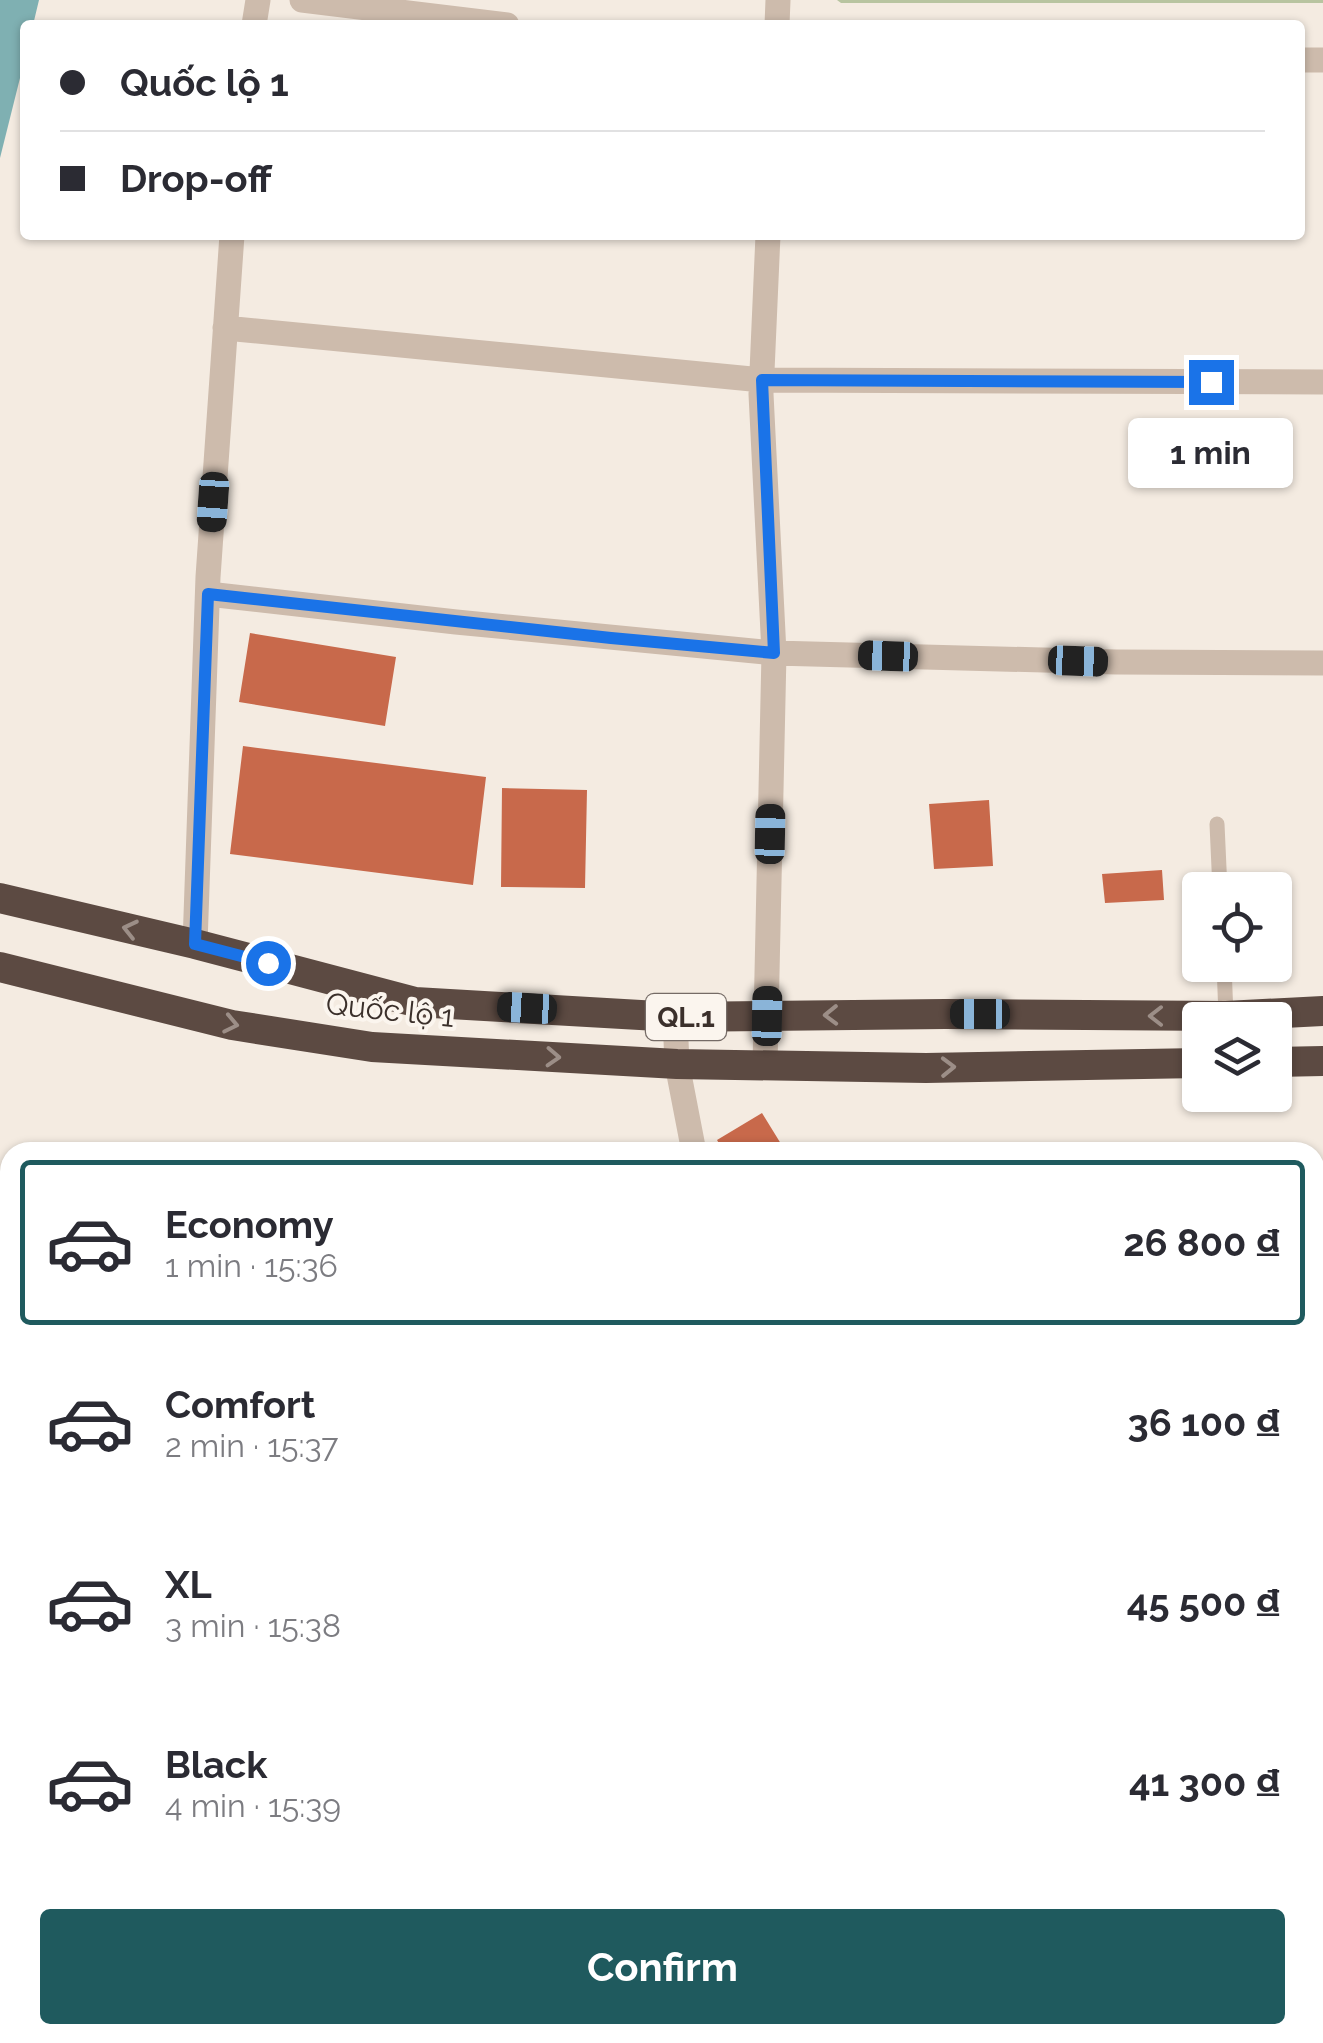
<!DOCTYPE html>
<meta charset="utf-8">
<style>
:root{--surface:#fff;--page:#f7f7f7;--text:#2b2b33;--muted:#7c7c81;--line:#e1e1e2;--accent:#1f5a5e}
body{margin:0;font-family:Raleway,sans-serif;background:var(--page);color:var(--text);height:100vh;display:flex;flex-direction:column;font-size:38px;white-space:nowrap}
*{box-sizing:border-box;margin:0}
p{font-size:32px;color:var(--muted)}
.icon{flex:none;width:55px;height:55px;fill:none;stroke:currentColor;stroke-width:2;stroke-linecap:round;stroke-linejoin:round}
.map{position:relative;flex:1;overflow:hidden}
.side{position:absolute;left:0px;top:1142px;width:1325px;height:902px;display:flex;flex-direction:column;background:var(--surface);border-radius:30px 30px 0 0;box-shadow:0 2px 8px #0004}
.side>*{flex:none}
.banner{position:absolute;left:20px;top:20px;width:1285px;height:220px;border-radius:10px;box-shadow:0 2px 8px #0004;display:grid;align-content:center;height:220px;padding:0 40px;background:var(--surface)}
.controls{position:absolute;left:1182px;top:872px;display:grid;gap:20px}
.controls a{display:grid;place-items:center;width:110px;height:110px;border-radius:10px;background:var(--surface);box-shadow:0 2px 8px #0004;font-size:50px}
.end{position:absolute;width:45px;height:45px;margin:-22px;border:12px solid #1a73e8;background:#fff;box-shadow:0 0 0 5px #fff}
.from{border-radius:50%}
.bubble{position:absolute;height:70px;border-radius:10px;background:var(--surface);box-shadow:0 2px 8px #0004;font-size:32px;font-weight:700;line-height:70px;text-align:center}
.car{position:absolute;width:30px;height:60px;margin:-30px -15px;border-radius:12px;box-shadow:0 0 8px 2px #0007;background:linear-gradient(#222 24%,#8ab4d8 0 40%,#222 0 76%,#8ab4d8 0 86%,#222 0)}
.banner b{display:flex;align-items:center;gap:35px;height:95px;font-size:38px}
.banner b+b{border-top:2px solid var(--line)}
.banner i{width:25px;height:25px;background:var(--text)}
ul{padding:18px 0 0;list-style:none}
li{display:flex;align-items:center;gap:30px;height:165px;margin:0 20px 15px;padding:0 20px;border:5px solid transparent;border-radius:10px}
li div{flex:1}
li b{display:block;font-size:38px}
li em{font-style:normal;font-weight:700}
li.current{border-color:var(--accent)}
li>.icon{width:90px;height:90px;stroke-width:1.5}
.action{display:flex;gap:20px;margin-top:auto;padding:20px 40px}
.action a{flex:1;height:115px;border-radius:10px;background:var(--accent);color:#fff;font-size:40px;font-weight:700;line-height:115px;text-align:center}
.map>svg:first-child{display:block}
.green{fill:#b8c4a0}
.water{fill:#7fb0b2}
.building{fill:#c8694b}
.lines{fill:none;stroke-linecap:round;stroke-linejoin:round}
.lane{stroke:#cdbbac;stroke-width:15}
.street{stroke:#cdbbac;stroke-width:25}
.highway{stroke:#5c4a42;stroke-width:30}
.oneway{stroke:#9c8e87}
.route{stroke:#1a73e8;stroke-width:12}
.labels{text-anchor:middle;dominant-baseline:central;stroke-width:8;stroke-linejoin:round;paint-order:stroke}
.shield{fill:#fbf5ee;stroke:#756b66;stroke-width:2.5}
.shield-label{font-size:28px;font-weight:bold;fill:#3b302b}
.street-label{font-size:30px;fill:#3b302b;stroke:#fbf5ee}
</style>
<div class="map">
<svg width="1323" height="2043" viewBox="0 0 1323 2043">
<rect width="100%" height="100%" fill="#f4ebe1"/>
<path class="green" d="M837,0H1323V3H841Z"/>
<path class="water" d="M0,0H39L33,25H25V58L0,158Z"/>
<path class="building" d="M250,633L396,657L385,726L239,702Z
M243,746L486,777L473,885L230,854Z
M502,788L587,790L585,888L501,887Z
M989,800L993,866L934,869L929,804Z
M1162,870L1164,900L1105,903L1102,874Z
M762,1113L786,1152H724L717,1140Z
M1315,1411H1323V1467L1315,1468Z
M463,2035H580V2043H463Z"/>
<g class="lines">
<path class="lane" d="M1217,824L1220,890
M1224,965L1226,1016"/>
<path class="street" d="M302,0L507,25
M254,25L258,0
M777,25L778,0
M1300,60H1323
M225,328L762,380L1323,382
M208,594L456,622L774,653L1116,662L1323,663
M195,944L208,577L232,235
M675,1017L677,1064L694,1152
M765,1065L774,653L761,394L768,235
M0,1263L10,1261
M1315,1350H1323
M0,1893L10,1847
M0,1987L10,1985
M697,2035V2043"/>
<path class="highway" d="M0,898L195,944L415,1002L675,1017L945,1014L1226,1016L1323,1011
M0,967L232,1025L372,1047L677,1064L926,1068L1200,1063
M1275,1062L1323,1061"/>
</g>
<defs><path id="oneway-chevron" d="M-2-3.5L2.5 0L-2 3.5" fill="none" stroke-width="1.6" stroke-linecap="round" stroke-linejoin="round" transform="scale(2.5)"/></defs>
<g class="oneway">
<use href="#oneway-chevron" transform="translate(130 929) rotate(-167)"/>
<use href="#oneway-chevron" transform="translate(831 1015) rotate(179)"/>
<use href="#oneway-chevron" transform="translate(1156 1016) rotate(-180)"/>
<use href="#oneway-chevron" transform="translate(231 1024) rotate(12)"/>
<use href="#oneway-chevron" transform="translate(553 1057) rotate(3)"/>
<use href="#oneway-chevron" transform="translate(948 1067) rotate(-1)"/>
</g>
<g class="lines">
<path class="route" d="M268,963L195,944L208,594L611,638L774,653L762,380L1211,382"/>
</g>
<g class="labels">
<rect class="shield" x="646" y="994" width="80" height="46" rx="8"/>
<g class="shield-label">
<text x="686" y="1017">QL.1</text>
</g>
<g class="street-label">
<text transform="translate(390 1010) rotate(6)">Quốc lộ 1</text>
</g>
</g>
</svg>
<div class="controls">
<a><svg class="icon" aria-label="locate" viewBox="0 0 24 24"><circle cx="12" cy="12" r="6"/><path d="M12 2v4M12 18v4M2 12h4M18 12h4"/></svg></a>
<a><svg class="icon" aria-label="layers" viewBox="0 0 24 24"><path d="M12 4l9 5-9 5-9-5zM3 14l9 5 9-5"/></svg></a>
</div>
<i class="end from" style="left:268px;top:963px"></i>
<i class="end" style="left:1211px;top:382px"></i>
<div class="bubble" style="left:1128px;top:418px;width:165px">1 min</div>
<i class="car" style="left:213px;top:502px;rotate:184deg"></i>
<i class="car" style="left:888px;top:656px;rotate:272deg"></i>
<i class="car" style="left:1078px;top:661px;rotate:92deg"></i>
<i class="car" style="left:770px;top:834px;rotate:1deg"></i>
<i class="car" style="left:527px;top:1008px;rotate:273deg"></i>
<i class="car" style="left:980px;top:1014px;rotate:270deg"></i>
<i class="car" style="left:767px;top:1016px;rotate:1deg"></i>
<div class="banner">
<b><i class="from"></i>Quốc lộ 1</b>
<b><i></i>Drop-off</b>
</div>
<section class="side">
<ul>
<li class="current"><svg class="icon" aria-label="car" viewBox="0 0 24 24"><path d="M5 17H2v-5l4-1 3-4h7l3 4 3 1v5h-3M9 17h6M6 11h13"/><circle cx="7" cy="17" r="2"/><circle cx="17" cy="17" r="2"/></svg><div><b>Economy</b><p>1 min · 15:36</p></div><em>26 800 ₫</em></li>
<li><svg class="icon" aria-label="car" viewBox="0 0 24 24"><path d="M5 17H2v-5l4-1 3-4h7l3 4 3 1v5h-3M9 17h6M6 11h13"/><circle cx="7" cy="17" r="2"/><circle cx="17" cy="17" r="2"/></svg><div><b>Comfort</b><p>2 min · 15:37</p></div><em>36 100 ₫</em></li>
<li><svg class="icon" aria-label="car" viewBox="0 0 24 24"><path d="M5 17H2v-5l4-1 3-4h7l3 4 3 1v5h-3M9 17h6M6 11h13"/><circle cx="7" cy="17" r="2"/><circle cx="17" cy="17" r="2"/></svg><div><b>XL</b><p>3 min · 15:38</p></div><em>45 500 ₫</em></li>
<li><svg class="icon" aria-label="car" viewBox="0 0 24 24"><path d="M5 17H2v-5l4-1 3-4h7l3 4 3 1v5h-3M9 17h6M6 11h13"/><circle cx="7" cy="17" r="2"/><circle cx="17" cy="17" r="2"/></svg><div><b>Black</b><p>4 min · 15:39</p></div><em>41 300 ₫</em></li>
</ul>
<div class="action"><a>Confirm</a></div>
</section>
</div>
